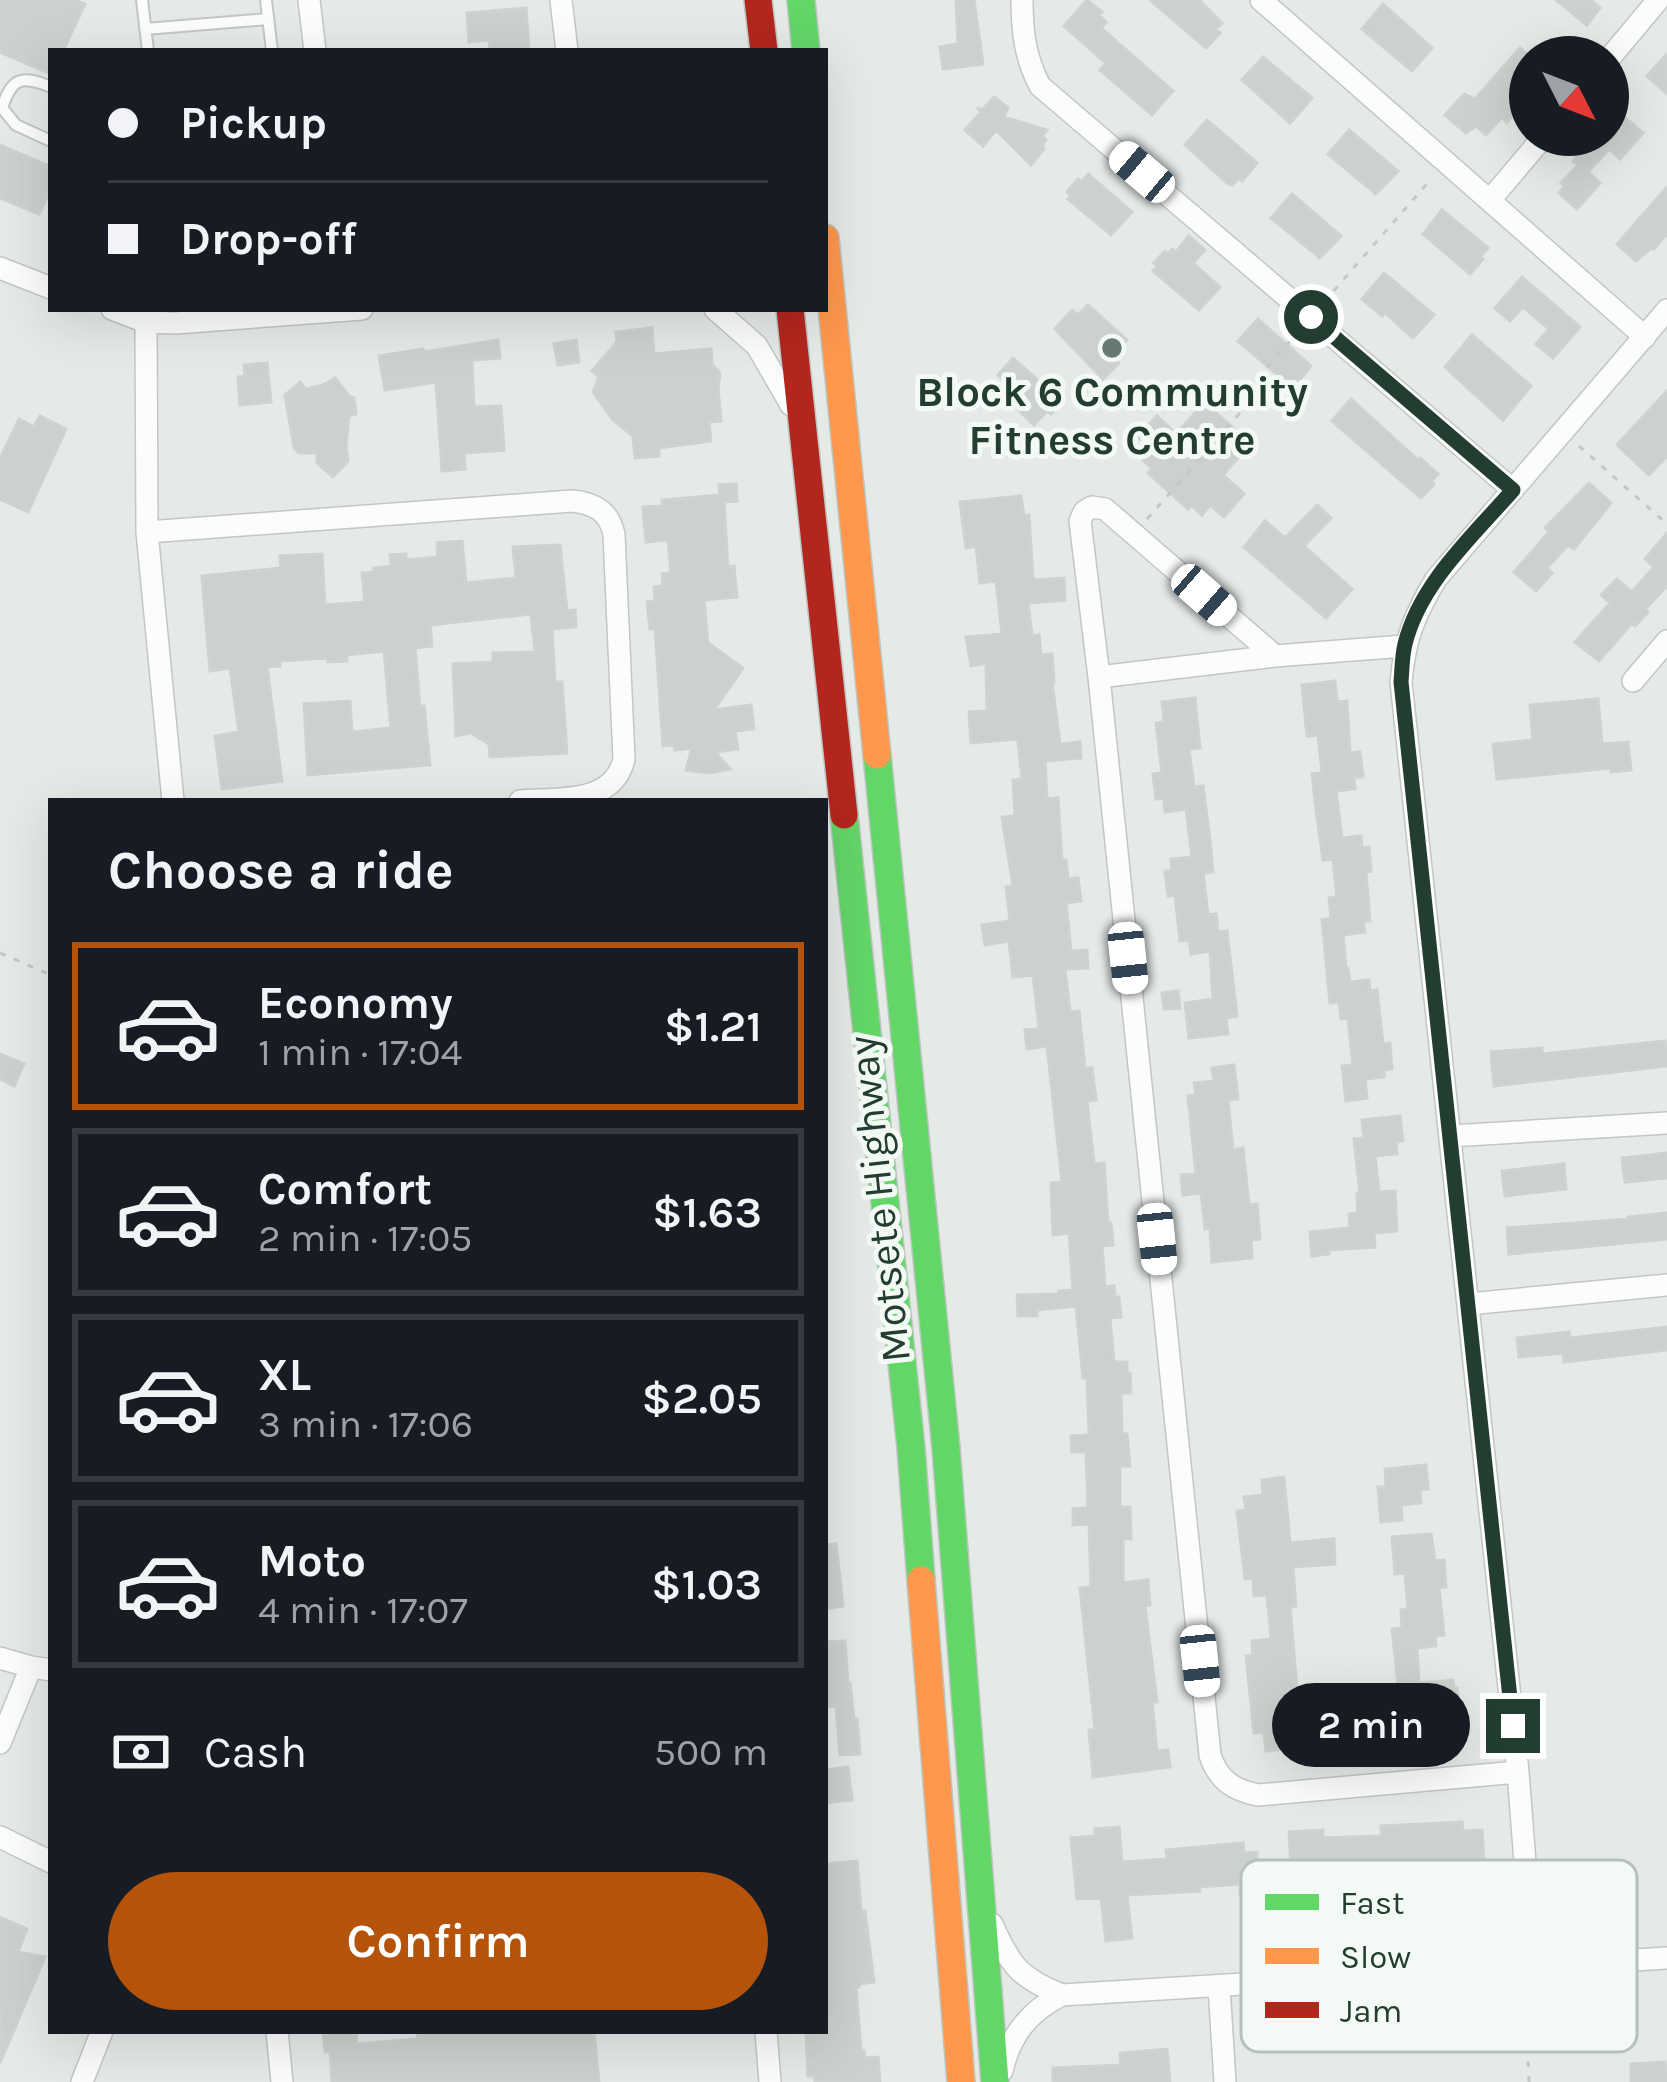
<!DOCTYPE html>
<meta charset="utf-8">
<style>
:root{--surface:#171b24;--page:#20242c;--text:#f1f3f6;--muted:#9ea1a6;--line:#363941;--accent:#b45309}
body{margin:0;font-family:Karla,sans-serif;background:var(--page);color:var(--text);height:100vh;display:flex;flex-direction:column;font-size:45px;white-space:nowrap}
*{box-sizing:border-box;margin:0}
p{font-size:39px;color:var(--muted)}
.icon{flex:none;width:66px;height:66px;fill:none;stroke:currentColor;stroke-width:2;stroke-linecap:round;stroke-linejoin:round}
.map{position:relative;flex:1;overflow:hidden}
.side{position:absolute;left:48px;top:798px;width:780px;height:1236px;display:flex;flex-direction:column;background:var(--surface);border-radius:0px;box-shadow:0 12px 48px #0002}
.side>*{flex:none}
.banner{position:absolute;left:48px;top:48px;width:780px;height:264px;border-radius:0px;box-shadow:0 12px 48px #0002;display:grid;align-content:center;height:264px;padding:0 60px;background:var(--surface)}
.needle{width:78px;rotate:132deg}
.controls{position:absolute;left:1509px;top:36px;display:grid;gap:24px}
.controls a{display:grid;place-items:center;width:120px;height:120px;border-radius:50%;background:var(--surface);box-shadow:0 12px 48px #0002;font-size:60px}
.end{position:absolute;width:54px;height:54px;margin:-27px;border:15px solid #233d31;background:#fff;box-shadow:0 0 0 6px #fff}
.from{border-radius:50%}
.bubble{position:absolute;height:84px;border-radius:42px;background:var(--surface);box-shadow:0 12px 48px #0002;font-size:39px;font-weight:600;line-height:84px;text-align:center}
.car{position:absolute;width:36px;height:72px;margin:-36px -18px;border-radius:15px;box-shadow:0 0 9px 3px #0007;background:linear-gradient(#fff 24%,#345 0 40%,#fff 0 76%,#345 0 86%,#fff 0)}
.banner b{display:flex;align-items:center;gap:42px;height:114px;font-size:45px}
.banner b+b{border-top:3px solid var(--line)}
.banner i{width:30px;height:30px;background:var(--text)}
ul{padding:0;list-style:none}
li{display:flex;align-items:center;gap:36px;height:168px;margin:0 24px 18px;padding:0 36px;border:6px solid var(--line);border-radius:0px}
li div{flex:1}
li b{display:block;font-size:45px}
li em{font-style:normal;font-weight:600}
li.current{border-color:var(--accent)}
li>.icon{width:108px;height:108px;stroke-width:1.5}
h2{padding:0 60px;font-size:54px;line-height:144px}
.pay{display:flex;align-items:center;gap:30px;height:132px;padding:0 60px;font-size:45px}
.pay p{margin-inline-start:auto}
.cta{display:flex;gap:24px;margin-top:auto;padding:24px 60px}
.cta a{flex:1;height:138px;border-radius:72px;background:var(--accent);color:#fff;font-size:48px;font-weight:600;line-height:138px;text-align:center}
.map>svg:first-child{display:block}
.building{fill:#ccd1ce;stroke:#cdd3d0;stroke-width:3}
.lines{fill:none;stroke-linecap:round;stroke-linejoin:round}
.lane-casing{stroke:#c2c7c4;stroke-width:14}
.street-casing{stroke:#c2c7c4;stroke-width:24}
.fast-casing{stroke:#bdc6c1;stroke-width:30}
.slow-casing{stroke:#bdc6c1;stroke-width:30}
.jam-casing{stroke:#bdc6c1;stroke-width:30}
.path{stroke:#c2cac5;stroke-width:3;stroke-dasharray:6 9;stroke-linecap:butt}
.lane{stroke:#fbfcfb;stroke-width:10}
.street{stroke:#fbfcfb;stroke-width:21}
.fast{stroke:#63d668;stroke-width:27}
.slow{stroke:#ff974d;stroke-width:27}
.jam{stroke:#b3261e;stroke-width:27}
.route{stroke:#233d31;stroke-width:15}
.poi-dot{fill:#677a71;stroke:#f3f9f5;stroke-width:4.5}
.labels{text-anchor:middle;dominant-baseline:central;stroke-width:10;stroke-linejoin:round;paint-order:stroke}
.poi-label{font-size:42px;font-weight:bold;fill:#233d31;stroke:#f3f9f5}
.street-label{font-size:42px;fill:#233d31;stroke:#f3f9f5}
.key{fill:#f3f9f5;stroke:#b5c1ba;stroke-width:3}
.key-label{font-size:33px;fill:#233d31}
</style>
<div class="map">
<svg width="1667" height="2082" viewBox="0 0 1667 2082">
<rect width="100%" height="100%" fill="#e5eae7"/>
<path class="building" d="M0,0H75L85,4L63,51H51V74L0,52Z
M956,0H974L983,64L943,69L940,47L958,44Z
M1087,0L1102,12L1099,15L1106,22L1101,28L1173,91L1152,115L1100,70L1106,63L1064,26Z
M1150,0H1199L1222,23L1216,29L1220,33L1206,48Z
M1556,0H1591L1600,8L1587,25Z
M1383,4L1432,48L1412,71L1362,29Z
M526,8L529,51H490L489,40L469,42L467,13Z
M1520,48L1530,56V96L1507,122L1502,117L1486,135L1476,126L1466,133L1445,115L1464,94L1475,99Z
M1667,54V94L1647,76Z
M1263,57L1312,98L1290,123L1242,80Z
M994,97L1008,108L1004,117L1047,130L1042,136L1046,140L1042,146L1044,149L1031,165L996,130L983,146L965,130L981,112L977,108L982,110Z
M1623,116L1643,133L1620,159L1609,149L1588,172L1600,183L1577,209L1559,193L1564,186L1561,183L1578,165L1573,161L1594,135L1598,139L1601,135H1608V128Z
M1207,120L1257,163L1242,181L1239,178L1232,185L1227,183L1185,145Z
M1349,130L1398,171L1376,194L1328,154Z
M0,145L51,167V189L39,214L0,198Z
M1088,174L1132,212L1111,235L1068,199L1071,196L1067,192L1078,179L1082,182Z
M1667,187V234L1654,249L1652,247L1636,261L1617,244Z
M1292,194L1341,236L1320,258L1271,218Z
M1442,210L1488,248L1480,257L1483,259L1470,274L1423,234Z
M1189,236L1205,250L1193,263L1220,287L1199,310L1153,271L1158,266L1154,263L1165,251L1168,254L1172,249L1176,252Z
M1384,273L1434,315L1413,338L1385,313L1382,316L1362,299Z
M1522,277L1580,327L1553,358L1536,344L1549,329L1523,307L1510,321L1495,308Z
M1088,305L1127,340L1114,354L1119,358L1117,361L1119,363L1103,379L1055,329L1072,310L1078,315Z
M1258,319L1311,366L1293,388L1238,341Z
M652,328L654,354L711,349L712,364L720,373L718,388L721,421L709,422L711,441L659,448V456L635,458L633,436L612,419L593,392L599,377L592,371L617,342L616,332Z
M1472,335L1531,386L1503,420L1445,367Z
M498,340L500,358L472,360L474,407L501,406L504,450L464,453L465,469L442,471L436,382L385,390L379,356L423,349L424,352Z
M576,340L579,362L558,365L554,344Z
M1013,358L1047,388L1049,385L1065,398L1051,414L1047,411L1034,425L998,390L1006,382L998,375Z
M267,363L271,402L240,405L238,377L245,376L244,365Z
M335,378L350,397L354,398L356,414L349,416L346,445L348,461L333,477L317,463V453H299L294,448L285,395L300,382L306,389L323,385Z
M1667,391V456L1649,475L1617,445Z
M1351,399L1418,460L1420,458L1438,474L1431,482L1434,484L1421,498L1332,421Z
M1204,403L1251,443L1223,475L1244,494L1224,517L1210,505L1202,515L1191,505L1188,509L1148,473L1152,469L1142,459L1151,449L1138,437L1157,416L1176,434Z
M40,416L66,429L28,512L0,499V459L19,419L34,427Z
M1589,483L1611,503L1574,549L1568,545L1547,568L1552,573L1536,591L1514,572L1549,532L1545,528Z
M736,484L737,501L724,502L728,567L734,566L737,597L704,600L708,643L743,668L714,710L751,705L754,729L735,731L738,749L715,752L730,769L709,773L686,770L692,748L675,750V745L663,746L655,628L650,629L647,602L655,601L654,587L663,586L662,574L671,573L668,540L646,542L643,507L663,506L662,500L720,495L719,485Z
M1021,496L1024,516L1029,515L1033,580L1064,578L1065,600L1028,603L1032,636L1039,635L1041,655L1052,654L1054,682H1052L1060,744L1080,742L1081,758L1045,761L1047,799L1058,798L1062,860H1066L1068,879L1078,878L1081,901L1066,903L1071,951L1087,950L1088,968L1065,969L1070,1012L1079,1011L1085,1068H1092L1096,1100L1087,1101L1094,1164L1104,1163L1108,1223H1111L1113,1245L1102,1246L1105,1287L1114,1286L1115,1297H1119L1121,1317L1110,1318L1114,1362H1127V1373H1130L1131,1393H1121L1122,1434H1127L1130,1466H1120V1507H1130L1131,1539H1123V1583L1148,1580L1150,1605L1145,1606L1157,1702H1152L1157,1751L1168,1750L1170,1767L1093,1777L1089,1730H1095L1080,1588L1091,1587L1089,1524L1073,1525V1509L1088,1508L1086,1452H1072L1071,1436L1089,1435L1087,1378H1083L1076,1306L1037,1310V1316H1018L1017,1295L1059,1294V1291L1073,1290L1069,1233L1053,1235L1051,1183L1062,1182L1047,1046L1027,1049L1025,1030L1039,1029L1033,975L1013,977L1009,941L985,945L982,925L1010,921L1006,887L1013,886L1002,817L1015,816L1013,780L1022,779L1018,739L971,743L969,712L987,711L986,663L971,666L966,637L1002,634L996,581L980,583L976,546L966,548L960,502Z
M1317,505L1331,518L1304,546L1352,589L1326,618L1244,547L1265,521L1285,538Z
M1667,533V586L1645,609L1648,612L1635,626L1632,623L1599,661L1575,642L1610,603L1601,595L1617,579L1632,592L1654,567L1645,559Z
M462,541L466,583L516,578L513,547L560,545L567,611L575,610L576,627L552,629L555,682H562L567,753L490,757L489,744L471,733L456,736L453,664L493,662V653L535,652L531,614L430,625L432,646L415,648L420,707L424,706L430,765L308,775L304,704L350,701L352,732L391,728L384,651L346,655L347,661L328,662V658L279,661L280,666L267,667L282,781L222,789L215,736L239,732L230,668L210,671L202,576L281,568L280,556L322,554L325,605L365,602L362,573L374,572V568L391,566L390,555L406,554V560L438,557L437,543Z
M1335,681L1337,702L1347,701L1350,753L1360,752L1363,777H1354L1355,789L1336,791L1342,838L1361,836L1362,848L1369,847L1371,871L1366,872L1370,921H1363L1365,932L1343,935L1346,968H1348L1350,982L1369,980L1370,991L1377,990L1383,1044L1390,1043L1392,1069L1384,1070V1077L1365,1079L1367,1098L1346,1101L1342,1066L1353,1065L1348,1018L1341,1019L1339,1002L1330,1003L1322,920L1331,918L1329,898L1337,897L1333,859L1323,860L1316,810L1312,774L1322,773L1318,735L1307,736L1302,685Z
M1195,698L1200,748L1189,749L1194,787L1203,786L1210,840L1213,872L1203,873L1208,915L1216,914L1218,932L1227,931L1237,1016L1226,1018L1228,1034L1189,1038L1185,1003L1213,999L1210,951L1191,954L1189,940L1180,941L1175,895L1168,896L1165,871H1172L1171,859L1192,857L1186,809L1165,812L1164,798L1156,799L1153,774L1162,773L1156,723L1164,722L1162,702Z
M1598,699L1602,744L1628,742L1631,770L1611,772V768L1497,779L1493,744L1533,740L1530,705Z
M1178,991L1180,1008L1164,1009L1162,993Z
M1665,1041L1667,1066L1494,1086L1491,1052L1542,1048V1054Z
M0,1054L24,1064L14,1086L0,1079Z
M1234,1065L1238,1099L1228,1100L1233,1150L1243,1148L1249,1205L1257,1204L1260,1239L1251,1240L1252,1258L1212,1262L1210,1228L1205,1229L1201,1193L1183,1195L1181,1175L1196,1174L1188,1096L1196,1095L1194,1083L1214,1081L1212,1068Z
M1400,1116L1403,1141L1396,1142L1397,1154L1375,1156L1379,1192L1395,1191L1397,1231L1374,1233L1375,1247L1328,1250L1329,1254L1312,1256L1310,1232L1350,1228L1349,1214L1358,1213L1357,1194H1360L1354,1139L1364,1138L1362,1120Z
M1667,1153V1178L1625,1182L1622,1158Z
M1564,1164L1566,1189L1505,1196L1502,1171Z
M1667,1213V1239L1509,1254L1507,1228L1628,1219V1217Z
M1667,1327V1350L1564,1362L1563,1353L1519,1357L1517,1338L1569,1332L1570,1338Z
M1426,1465L1428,1489L1420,1490L1421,1503L1401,1505L1402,1520L1381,1522L1378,1487H1386L1385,1469Z
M1284,1477L1290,1543L1334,1539L1335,1564L1293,1567L1296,1606L1290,1607L1299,1712H1294L1297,1748L1266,1751L1264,1732L1254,1733L1246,1656L1253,1655L1252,1641L1271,1639L1267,1595L1254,1596L1253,1578L1245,1579L1237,1511L1246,1510L1244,1497L1263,1495L1262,1480Z
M1431,1534L1435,1561L1444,1560L1446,1587H1439L1444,1635L1435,1636L1436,1646L1417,1648L1419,1683L1453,1680L1454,1688H1457L1459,1711L1449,1712L1450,1731L1418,1735L1415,1701L1400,1702L1392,1629L1402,1628L1401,1610L1408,1609L1405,1573L1395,1574L1392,1537Z
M836,1544L843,1606L825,1609V1545Z
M845,1641L848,1683H850L854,1719H857L860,1754L840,1755L836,1706L825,1707V1642Z
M848,1767L852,1800L825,1803V1770Z
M1462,1822L1463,1831L1482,1830L1484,1861L1450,1864L1451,1879L1400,1882V1867L1308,1871V1887L1274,1888V1892L1240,1894V1884L1199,1887L1200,1891L1127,1895L1132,1938L1106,1941L1101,1898L1077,1899L1071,1838L1095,1836V1829L1119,1827L1122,1862L1167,1859L1166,1850L1243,1843L1244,1853L1257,1852L1258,1871L1291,1868L1289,1832L1323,1830V1838L1382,1836L1381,1826Z
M857,1861L861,1911H865L874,1982L859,1984V1987H856L861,2051H864L865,2058L878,2057L880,2082H815L814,2076H808L806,2031H825V1864Z
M0,1917L27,1929L18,1952L45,1957L0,2063Z
M323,2031H356L357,2044L418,2039L417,2031H594L599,2082H332L330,2051L325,2052Z
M1167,2049L1170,2082H1053V2068L1121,2065L1120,2053Z
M1665,2062L1666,2082H1631V2064Z"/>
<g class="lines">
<g class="lane-casing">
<path id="lane" d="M142,0L148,51
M266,0L272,51
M145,29L268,19
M51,87C22,75 12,77 2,108L16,125L51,141"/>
</g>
<g class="street-casing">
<path id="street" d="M309,0L315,51
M561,0L567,51
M1022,0C1022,32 1025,57 1040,86L1513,490
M1261,0L1645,337
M1608,60L1658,0
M1490,200L1545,135
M0,268L51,288
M112,309L146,322L175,323L362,309
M715,309L757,346L791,405
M146,322L147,532L173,801
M147,532L572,501C594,503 610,512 614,535L624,759C614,805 557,798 520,801
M1275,656L1105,509L1092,507L1084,512L1080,521L1099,677L1210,1755C1218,1780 1233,1790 1258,1795L1518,1772
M1099,677L1275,656L1404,646
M1633,681L1667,641
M1450,1136L1667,1123
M1468,1304L1667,1285
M0,1658L31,1667L51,1670
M0,1743L31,1667
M0,1837L51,1862
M992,1924C1010,1965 1019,1978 1062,1995
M1533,1966L1518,1772L1401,682C1405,638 1414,616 1436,579L1667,310
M1219,1986L1225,2082
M277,2031L282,2082
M766,2031L770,2082
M1002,2071C1010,2035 1029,2011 1062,1995L1667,1958
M82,2082L102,2031"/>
</g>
<g class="fast-casing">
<path id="fast" d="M801,0L806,51
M877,755L946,1448L995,2082
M844,815L911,1448L921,1580"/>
</g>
<g class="slow-casing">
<path id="slow" d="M825,238L877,755
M921,1580L961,2082"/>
</g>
<g class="jam-casing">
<path id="jam" d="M758,0L764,51
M790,309L844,815"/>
</g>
<path class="path" d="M1324,302L1432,178
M1579,446L1667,524
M1147,519L1240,413L1247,390L1298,332
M0,953L51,975
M1529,2082L1526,2016L1529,1991"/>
<use href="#lane" class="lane"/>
<use href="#street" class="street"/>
<use href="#fast" class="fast"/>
<use href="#slow" class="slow"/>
<use href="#jam" class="jam"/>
</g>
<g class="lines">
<path class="route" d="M1311,317L1513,490C1473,536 1420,583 1405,644C1402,656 1402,670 1401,682L1513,1726"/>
</g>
<circle class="poi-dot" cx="1112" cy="348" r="12"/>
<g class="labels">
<g class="poi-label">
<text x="1112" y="392">Block 6 Community<tspan x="1112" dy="48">Fitness Centre</tspan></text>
</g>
<g class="street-label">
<text transform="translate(879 1199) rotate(-96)">Motsete Highway</text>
</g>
</g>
<rect x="1241" y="1860" width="396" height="192" rx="18" class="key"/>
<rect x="1265" y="1894" width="54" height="16" fill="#63d668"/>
<rect x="1265" y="1948" width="54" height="16" fill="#ff974d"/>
<rect x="1265" y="2002" width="54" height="16" fill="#b3261e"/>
<g class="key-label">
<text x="1340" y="1914">Fast</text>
<text x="1340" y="1968">Slow</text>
<text x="1340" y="2022">Jam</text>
</g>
</svg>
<div class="controls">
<a><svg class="needle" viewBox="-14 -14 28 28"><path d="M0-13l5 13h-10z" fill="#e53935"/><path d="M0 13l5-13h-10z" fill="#9ea1a6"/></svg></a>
</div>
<i class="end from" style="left:1311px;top:317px"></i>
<i class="end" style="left:1513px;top:1726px"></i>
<div class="bubble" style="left:1272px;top:1683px;width:198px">2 min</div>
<i class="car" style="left:1142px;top:172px;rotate:310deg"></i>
<i class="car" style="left:1204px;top:595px;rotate:131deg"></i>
<i class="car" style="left:1128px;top:958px;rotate:174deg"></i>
<i class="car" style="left:1157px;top:1239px;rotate:174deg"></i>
<i class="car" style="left:1200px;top:1661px;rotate:174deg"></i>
<div class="banner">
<b><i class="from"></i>Pickup</b>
<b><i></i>Drop-off</b>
</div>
<section class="side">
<h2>Choose a ride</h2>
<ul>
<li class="current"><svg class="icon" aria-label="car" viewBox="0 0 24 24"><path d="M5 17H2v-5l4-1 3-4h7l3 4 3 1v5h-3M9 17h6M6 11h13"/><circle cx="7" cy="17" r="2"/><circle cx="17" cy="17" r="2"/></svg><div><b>Economy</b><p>1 min · 17:04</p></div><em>$1.21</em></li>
<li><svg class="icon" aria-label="car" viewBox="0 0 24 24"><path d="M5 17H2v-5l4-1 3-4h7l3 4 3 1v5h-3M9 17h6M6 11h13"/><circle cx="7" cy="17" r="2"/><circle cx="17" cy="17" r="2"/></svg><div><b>Comfort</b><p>2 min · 17:05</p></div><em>$1.63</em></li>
<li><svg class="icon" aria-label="car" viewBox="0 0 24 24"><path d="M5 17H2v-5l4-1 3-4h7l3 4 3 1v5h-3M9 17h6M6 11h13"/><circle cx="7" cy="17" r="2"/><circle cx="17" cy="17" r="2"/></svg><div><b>XL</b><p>3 min · 17:06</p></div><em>$2.05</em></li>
<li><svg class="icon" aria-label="car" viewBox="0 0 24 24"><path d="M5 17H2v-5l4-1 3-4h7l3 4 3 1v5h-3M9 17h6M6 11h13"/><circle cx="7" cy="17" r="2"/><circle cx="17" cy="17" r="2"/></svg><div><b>Moto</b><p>4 min · 17:07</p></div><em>$1.03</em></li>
</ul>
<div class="pay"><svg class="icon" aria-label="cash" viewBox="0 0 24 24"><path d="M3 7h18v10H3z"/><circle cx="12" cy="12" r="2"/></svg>Cash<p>500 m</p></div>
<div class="cta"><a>Confirm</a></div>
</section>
</div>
